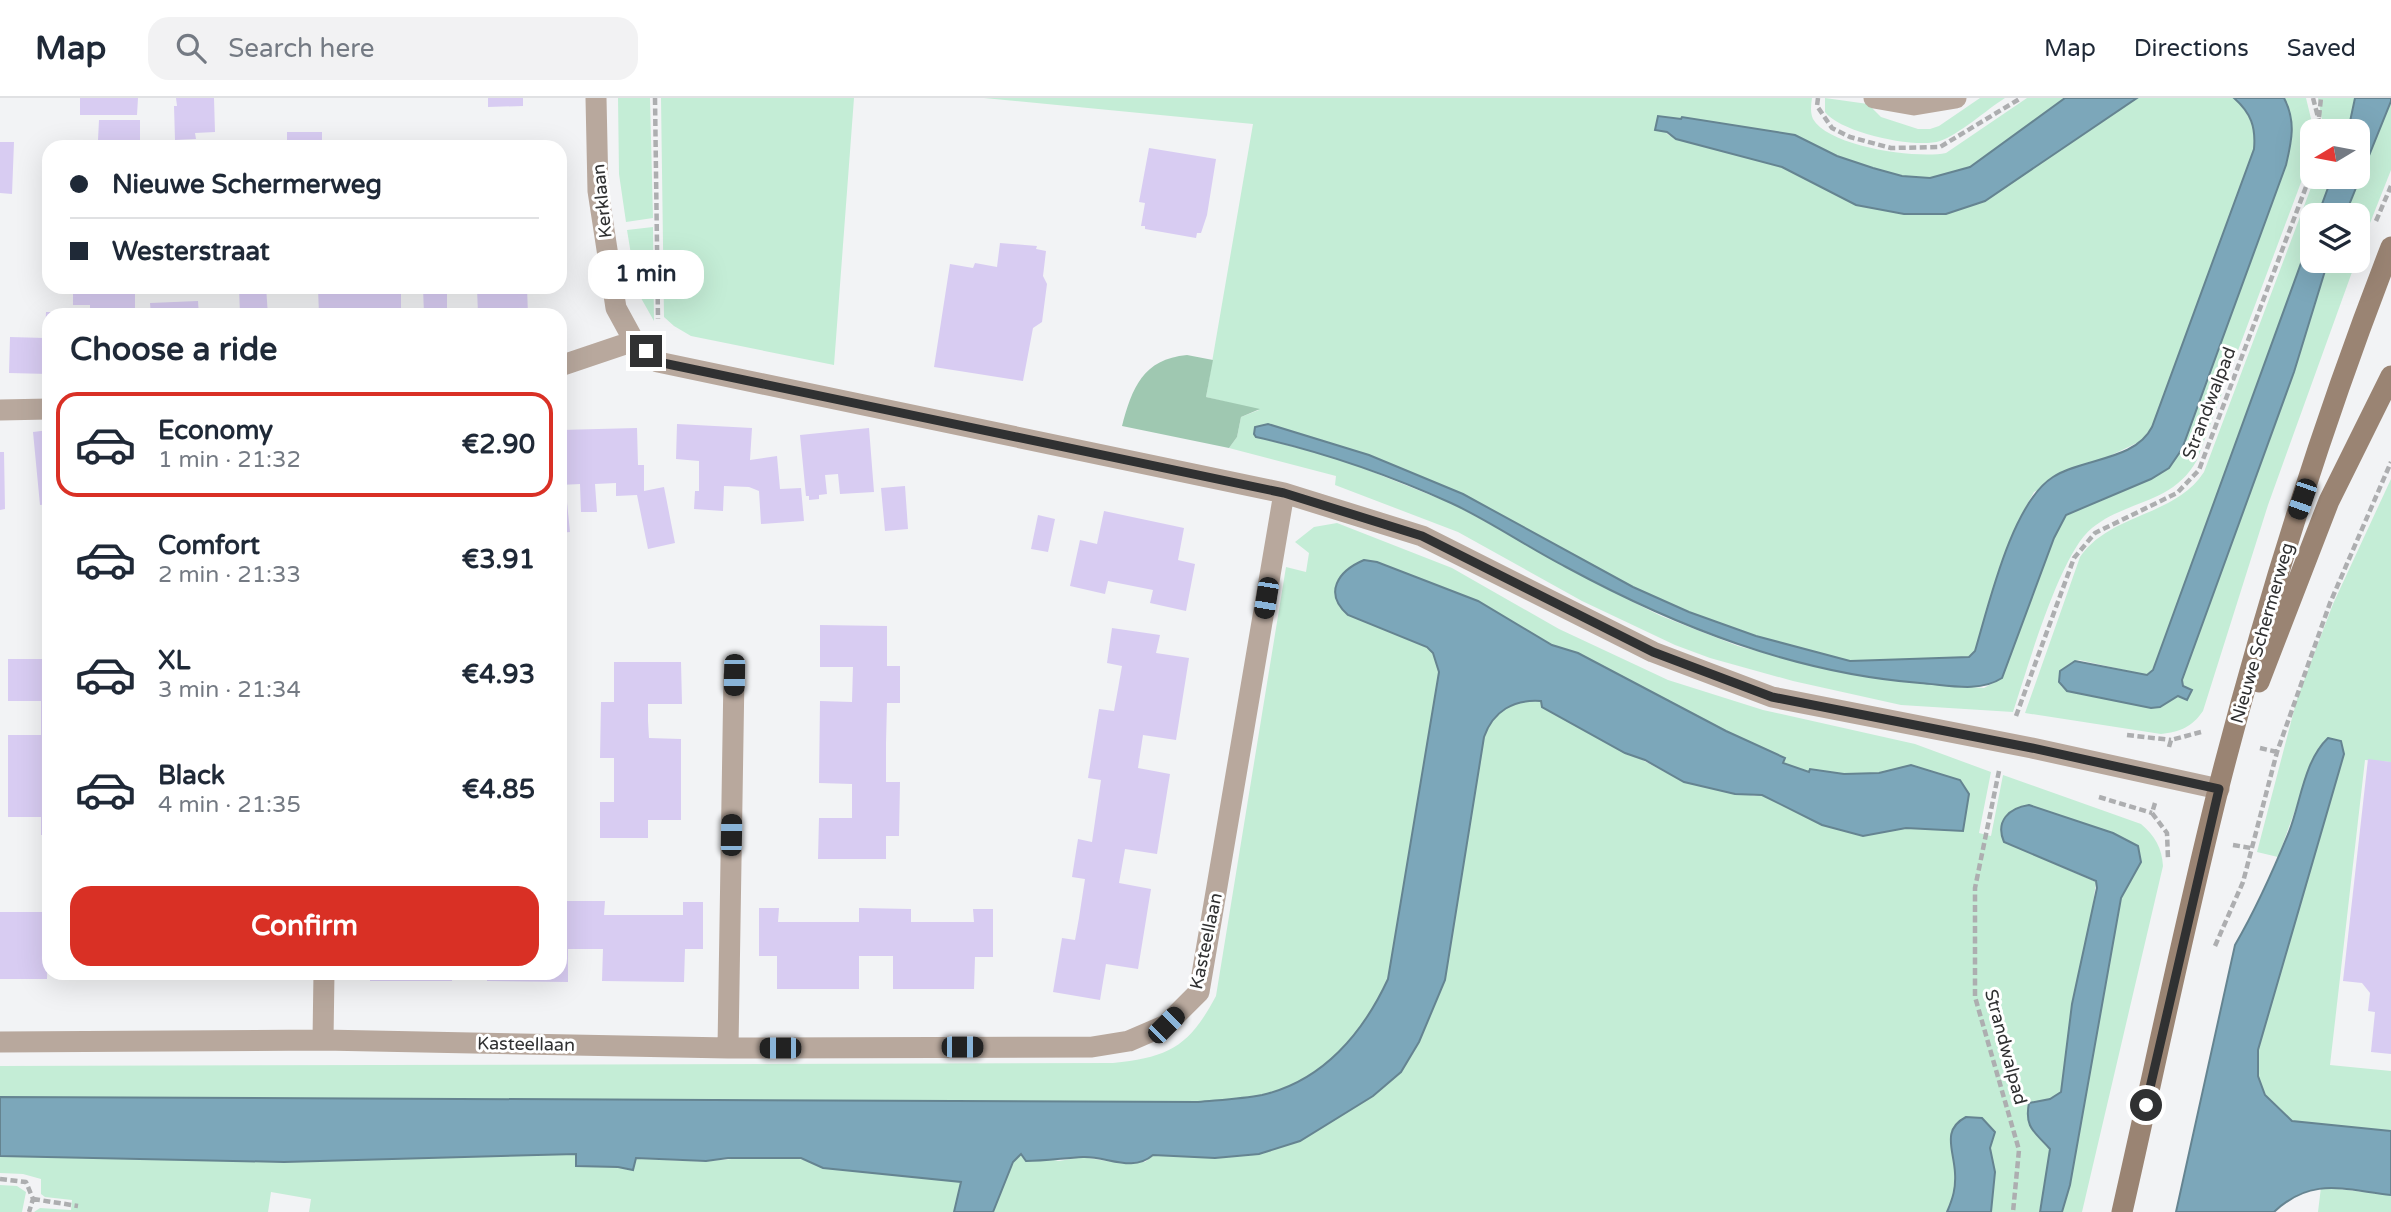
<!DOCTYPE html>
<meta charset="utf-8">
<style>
:root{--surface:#fff;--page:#f2f2f3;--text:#1f2937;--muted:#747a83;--line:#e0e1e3;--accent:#d93025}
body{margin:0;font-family:"Varela Round",sans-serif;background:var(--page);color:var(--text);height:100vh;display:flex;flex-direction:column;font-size:26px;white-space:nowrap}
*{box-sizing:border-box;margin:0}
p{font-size:23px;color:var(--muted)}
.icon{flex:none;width:38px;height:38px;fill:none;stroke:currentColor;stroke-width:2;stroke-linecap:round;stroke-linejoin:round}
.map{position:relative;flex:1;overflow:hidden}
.side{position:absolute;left:42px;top:210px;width:525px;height:672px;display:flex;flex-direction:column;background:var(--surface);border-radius:21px;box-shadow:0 7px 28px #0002}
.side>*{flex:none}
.hud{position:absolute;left:42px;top:42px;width:525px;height:154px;border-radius:21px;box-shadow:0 7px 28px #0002;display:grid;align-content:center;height:154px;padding:0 28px;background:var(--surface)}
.needle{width:46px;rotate:260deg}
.controls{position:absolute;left:2300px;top:21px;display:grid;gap:14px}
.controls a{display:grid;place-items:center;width:70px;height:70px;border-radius:14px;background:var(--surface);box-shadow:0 7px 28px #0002;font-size:35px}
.end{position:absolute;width:32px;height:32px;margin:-16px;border:9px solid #303132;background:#fff;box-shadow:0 0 0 4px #fff}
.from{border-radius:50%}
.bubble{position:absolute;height:49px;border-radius:21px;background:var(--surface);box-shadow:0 7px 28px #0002;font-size:23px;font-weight:700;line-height:49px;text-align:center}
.car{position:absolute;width:21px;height:42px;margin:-21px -10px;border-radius:9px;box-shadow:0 0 5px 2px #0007;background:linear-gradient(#222 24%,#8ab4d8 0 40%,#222 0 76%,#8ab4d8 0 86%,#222 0)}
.hud b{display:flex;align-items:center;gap:24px;height:66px;font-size:26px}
.hud b+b{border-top:2px solid var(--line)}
.hud i{width:18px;height:18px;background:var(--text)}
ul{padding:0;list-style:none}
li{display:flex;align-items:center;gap:21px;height:105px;margin:0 14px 10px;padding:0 14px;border:4px solid transparent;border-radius:21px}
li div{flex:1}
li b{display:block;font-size:26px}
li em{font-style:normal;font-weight:700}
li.on{border-color:var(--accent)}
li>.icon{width:63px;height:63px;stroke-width:1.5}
h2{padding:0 28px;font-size:32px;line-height:84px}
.cta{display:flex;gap:14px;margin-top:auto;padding:14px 28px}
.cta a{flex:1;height:80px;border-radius:21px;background:var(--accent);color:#fff;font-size:28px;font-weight:700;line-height:80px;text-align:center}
header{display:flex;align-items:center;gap:42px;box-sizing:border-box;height:98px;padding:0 35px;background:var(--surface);border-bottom:2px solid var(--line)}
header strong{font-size:33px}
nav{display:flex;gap:38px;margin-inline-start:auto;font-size:24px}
.search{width:490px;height:63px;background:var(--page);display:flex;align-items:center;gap:18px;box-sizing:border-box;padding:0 24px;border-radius:21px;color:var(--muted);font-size:26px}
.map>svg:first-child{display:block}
.green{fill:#c4edd6}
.forest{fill:#9fc8b1}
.water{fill:#7ca7ba;stroke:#658491;stroke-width:2}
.building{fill:#d8ccf2}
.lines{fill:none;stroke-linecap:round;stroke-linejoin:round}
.path{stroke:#adaeb0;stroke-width:4.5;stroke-dasharray:7 3.5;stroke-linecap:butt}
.street{stroke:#b8a89d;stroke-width:21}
.secondary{stroke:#9a8473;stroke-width:21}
.route{stroke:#303132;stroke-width:9}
.labels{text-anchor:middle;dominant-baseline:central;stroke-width:6;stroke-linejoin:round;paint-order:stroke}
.street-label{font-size:18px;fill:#303132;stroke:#fff}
</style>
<header>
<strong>Map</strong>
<div class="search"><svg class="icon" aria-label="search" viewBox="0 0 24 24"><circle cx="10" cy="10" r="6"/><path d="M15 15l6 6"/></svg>Search here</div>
<nav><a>Map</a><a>Directions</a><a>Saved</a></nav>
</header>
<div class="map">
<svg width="2391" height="1114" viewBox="0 0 2391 1114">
<rect width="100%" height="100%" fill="#f2f3f5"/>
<path class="green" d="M618,0H650L653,120L626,124L619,76Z
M661,0H854L834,267L691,238L674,228L664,219Z
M984,0H1812C1811,7 1810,14 1813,21C1829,49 1917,61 1946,55L2027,0H2065L1970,69L1930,80L1902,78L1873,70L1837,58L1795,37L1682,19L1681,21L1658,18L1668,37L1782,69L1856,107L1904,116L1946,115L2137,0H2234C2251,15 2256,29 2254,51L2152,329L2141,343L2034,394L2019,421L1991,500L1975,553L1969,559L1850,563L1756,538L1689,514L1633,489L1463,396L1369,357L1268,326L1255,329L1256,339L1340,361L1453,406L1627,501L1661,518L1738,548L1825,571L1887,582L1984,590L2002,580L2054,440L2066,417L2151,380L2169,370L2286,67C2292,42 2296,23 2284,0H2306L2314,33H2312L2309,63L2197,362C2172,407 2128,401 2092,430C2060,455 2027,572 2013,614L1901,607L1793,583L1710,560L1675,547L1582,503L1458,434L1335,387L1336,378L1229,350L1237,339L1241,319L1259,312L1206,299L1253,26Z
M1825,0L1868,6L1881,19L1918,31H1930L1939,28L1980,0H2005C1986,12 1960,36 1940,43C1916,51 1841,35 1825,14Z
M2318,0H2355L2348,33H2324Z
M2391,3V72L2357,158V117H2345Z
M2315,79H2332L2318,117H2312V135L2153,572L2147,577L2079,562L2072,564L2060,573L2061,588L2067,593L2151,610L2160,609L2178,598L2186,602L2182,582L2294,274L2328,163H2356L2268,407L2203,613C2192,629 2180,634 2161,636L2025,615L2080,459C2110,415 2175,419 2204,374Z
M653,129L654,223L637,193L627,132Z
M2391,381V664L2365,662L2330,967L2391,973V1033L2292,1023L2265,997L2258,978V952L2344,656L2341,644L2318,651L2316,655L2278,759L2257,754L2297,601L2333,506Z
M1337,425L1452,470L1559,531L1668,582L1763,612L1915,646L1991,674L1979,735L1991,738L2003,677L2141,726C2155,738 2162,750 2163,768L2082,1114H2062L2070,1087L2121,800L2141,764L2138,748L2113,735L2029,707L2004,744L2096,784L2078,919L2039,1114H309L311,1101L271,1094L268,1114H34L40,1110L71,1112L72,1102L45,1099L41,1096V1081L23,1076L0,1075V1058L284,1064L577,1056L576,1068L618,1069L633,1072L636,1060C659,1061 684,1064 707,1063C741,1061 794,1051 823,1070L1021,1056L1059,1063L1082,1059L1119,1065L1145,1064L1153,1057L1215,1060L1259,1056L1300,1043L1373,998L1401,974L1419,944L1445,882L1484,639C1493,613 1514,601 1541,603L1542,609L1665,674L1754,698L1761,697L1863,738L1906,730L1963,732L1960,682L1911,667L1879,675L1844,676L1811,671L1810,674L1782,665L1784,660L1726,633L1578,555L1552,547L1478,503L1377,464L1364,462L1348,517L1427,549L1433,555L1439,574L1388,881C1363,935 1323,983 1262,997C1241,1001 1219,1002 1198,1004L0,999V968L1113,965C1169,959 1189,949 1216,898L1286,469L1306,474L1309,455L1295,444L1314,429Z
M0,1087L17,1088L26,1094L22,1114H0Z
M2321,1089L2391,1097V1114H2318Z"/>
<path class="forest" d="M1187,257L1213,262L1206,299L1260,311L1241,319L1237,339L1229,350L1122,328C1132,290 1143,261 1187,257Z"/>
<path class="water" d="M2065,0H2137L1985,103L1946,116H1904L1856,107L1782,69L1676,41L1667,34L1655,32L1658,18L1681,21L1682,19L1795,37L1837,58L1873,70L1902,78L1930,80L1970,69Z
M2234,0H2284C2296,23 2292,42 2286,67L2182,351L2169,370L2151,381L2066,417L2054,440L2002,580C1979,595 1948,587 1920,585C1794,575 1677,529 1566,469C1527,449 1490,423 1451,405C1387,376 1323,354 1256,339L1254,336L1255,329L1268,326L1369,357L1463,396L1633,489L1689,514L1756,538L1850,563L1969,559L1975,553C1989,506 2012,405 2053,379C2082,360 2135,363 2152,329L2254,51C2256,29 2251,15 2234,0Z
M2355,0H2391V3L2345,117H2318L2332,79H2357V33H2348Z
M2312,135V163H2328L2294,274L2182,582L2183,588L2192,592L2187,602L2178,598L2160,609L2151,610L2067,593L2059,584L2060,573L2075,563L2147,577L2153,572Z
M1364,462L1377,464L1478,503L1552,547L1578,555L1726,633L1785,660L1783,665L1809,674L1810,671L1844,676L1879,675L1911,667L1960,682L1969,696L1963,733L1906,730L1863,738L1822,727L1762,697L1735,696L1684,684L1645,662L1625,655L1542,609L1541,603C1514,601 1493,613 1484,639L1445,882L1419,944L1401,974L1373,998L1300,1043L1259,1056L1215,1060L1153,1057C1132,1075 1107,1058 1083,1059C1064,1060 1045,1063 1026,1063L1021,1056L1013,1064L993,1114H954L961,1084L823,1070L801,1060H728L706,1063L636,1060L633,1072L618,1069L576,1068V1056L284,1064L0,1058V999L1198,1004C1219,1002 1241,1001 1262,997C1323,983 1363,935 1388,881L1439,574L1433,555L1427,549L1348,517C1323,495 1338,473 1364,462Z
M2328,640L2341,643L2344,656L2258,952V978L2265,997L2292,1023L2391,1033V1097C2344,1092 2312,1078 2274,1114H2176L2235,847C2256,811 2273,773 2289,734C2301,703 2304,663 2328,640Z
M2029,707L2113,735L2138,748L2141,764L2121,800L2070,1087L2062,1114H2040L2050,1051C2035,1034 2024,1030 2029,1005L2050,1001L2061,994L2072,906L2097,790L2096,783L2004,744C1995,723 2009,710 2029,707Z
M1966,1019L1982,1020L1995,1034L1990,1050L1995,1074L1991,1114H1947C1953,1100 1956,1090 1955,1075C1954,1052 1941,1032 1966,1019Z"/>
<path class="building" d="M80,0H138L137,17H80Z
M176,0H214L215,34L195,35L196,41L175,42L174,8H177Z
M488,0H523V8L488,9Z
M99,22H140V49H117V42H98Z
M287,34H322V49H287Z
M0,44H14L12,96L0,95Z
M1149,50L1216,61L1207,117L1201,135H1197L1196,140L1145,131V128H1141L1145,105L1139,104Z
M1000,145L1037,148L1036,151L1046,153L1043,178L1047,186L1042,224L1033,230L1023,283L934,269L950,166L973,170L975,165L997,169Z
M73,189H135V217H90V207H73Z
M239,189H266L268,217H240Z
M340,189H401V217H319L318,190Z
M423,189H447V217H424Z
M477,189H527L528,217H478Z
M198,203L199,217H151L150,205Z
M46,214H69V217H49V276L9,275L10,239L45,240Z
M677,326L752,330L750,362L777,358L780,391L801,390L804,423L761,426L759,393L749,389L724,388L723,413L694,411L695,393H699V363L676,361Z
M637,330L638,367H644V393L664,389L675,445L648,451L637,397L616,398V385L595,386L597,414H581L580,386L560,387V332Z
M869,330L874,394L840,396L838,376L825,377L827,396L819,397V401L809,402V398H806L800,337Z
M49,332V406L40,407L33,334Z
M0,354H4L5,411L0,412Z
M905,388L908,431L885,433L881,390Z
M566,394L570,434L560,435V395Z
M1104,413L1184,430L1178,462L1195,466L1186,513L1150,505L1153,492L1108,483L1105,496L1070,488L1080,442L1097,446Z
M1038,417L1055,421L1048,454L1031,451Z
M820,527L887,528V568H900V605H887L886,645V684H900L899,738H886V761H818L819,720H852V686L819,685L820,603L852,604L853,569H820Z
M1112,530L1160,537L1156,555L1189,560L1176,642L1143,637L1138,670L1170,676L1157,756L1125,751L1119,785L1151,791L1138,871L1106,866L1100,902L1053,894L1062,840L1075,842L1079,820L1085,781L1072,779L1078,741L1092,744L1101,682L1088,680L1099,611L1114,613L1118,591L1122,568L1107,565Z
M8,561H49V737H41V719H8V637H41V603H8Z
M614,564H681L682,606H648V623L649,640L681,641V722H648V740H600V704H614V660H600L601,604H614Z
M2368,661L2391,664V956L2371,954L2375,914L2368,913L2370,895L2362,885L2343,883Z
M45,800H49L47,881H0V814H45Z
M567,803H605L604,817H683V804H703V851H685L684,884L602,883L603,851H568V884L487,883V875H560V817H567Z
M759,810H779L778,824H859V810L911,811V824H974L973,811H993V859H975L974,891H893V858H859V891H777V858H759Z
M81,875H163V881H81Z
M198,875H280V882H198Z
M370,875H452V883H370Z"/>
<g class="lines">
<path class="path" d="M655,0L658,221
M1818,0L1817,8L1832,30L1850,39L1891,50L1940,49L2021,0
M2313,0L2319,23L2318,33
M2319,19L2321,0
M2376,123L2391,88
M2016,618L2074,460L2095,435L2177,395L2199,372L2312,73
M2127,637L2171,642
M2169,649L2171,642L2201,634
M2260,650L2277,654
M1999,673L1975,790V899L2019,1052L2013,1114
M2099,699L2152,715
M2155,705L2152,715L2167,735L2168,761
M2233,747L2251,750
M2215,848L2243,784L2277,654L2330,505L2391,364
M0,1081L26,1084L33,1101L29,1114
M33,1101L78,1108"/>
<path class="street" d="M596,0L598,93L616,210L634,243L658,264L1284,395L1422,438L1653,554L1772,599L2032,650L2219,691
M1874,0L1914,7L1956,0
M560,268L634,243
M0,312L49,311
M323,942L324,875
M0,944L323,942L728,950L1092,949L1129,943L1166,927L1199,894L1284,395
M728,950L734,577"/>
<path class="secondary" d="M2259,584L2329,403L2391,278
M2122,1114C2154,973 2183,832 2218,692C2265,508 2322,326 2391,149"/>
</g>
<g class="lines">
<path class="route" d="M646,253L658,264L1284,395L1422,438L1653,554L1772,599L2032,650L2219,691L2146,1007"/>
</g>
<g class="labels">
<g class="street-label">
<text transform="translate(602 103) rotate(-96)">Kerklaan</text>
<text transform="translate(2209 305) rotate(-69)">Strandwalpad</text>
<text transform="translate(2262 535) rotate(-74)">Nieuwe Schermerweg</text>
<text transform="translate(1206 843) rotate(-78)">Kasteellaan</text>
<text transform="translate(526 946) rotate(1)">Kasteellaan</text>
<text transform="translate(2006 949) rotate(75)">Strandwalpad</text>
</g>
</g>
</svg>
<div class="controls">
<a><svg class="needle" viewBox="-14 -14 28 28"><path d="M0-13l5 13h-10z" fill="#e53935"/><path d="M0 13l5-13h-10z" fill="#747a83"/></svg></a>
<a><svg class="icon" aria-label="layers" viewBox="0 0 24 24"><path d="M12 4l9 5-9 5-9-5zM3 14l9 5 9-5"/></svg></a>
</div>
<i class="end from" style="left:2146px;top:1007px"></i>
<i class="end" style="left:646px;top:253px"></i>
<div class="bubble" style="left:588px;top:152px;width:116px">1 min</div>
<i class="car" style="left:2302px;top:401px;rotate:199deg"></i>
<i class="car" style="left:1266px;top:500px;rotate:189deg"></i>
<i class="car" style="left:734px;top:577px;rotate:181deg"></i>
<i class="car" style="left:731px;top:737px;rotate:1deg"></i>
<i class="car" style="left:1166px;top:927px;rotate:45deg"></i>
<i class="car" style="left:962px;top:949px;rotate:90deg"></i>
<i class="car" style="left:780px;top:950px;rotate:270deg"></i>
<div class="hud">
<b><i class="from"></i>Nieuwe Schermerweg</b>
<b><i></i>Westerstraat</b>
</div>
<section class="side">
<h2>Choose a ride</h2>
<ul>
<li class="on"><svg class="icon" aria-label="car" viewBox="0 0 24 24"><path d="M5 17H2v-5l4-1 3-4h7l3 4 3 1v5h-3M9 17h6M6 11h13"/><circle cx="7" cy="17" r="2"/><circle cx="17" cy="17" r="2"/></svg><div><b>Economy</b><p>1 min · 21:32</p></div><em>€2.90</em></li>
<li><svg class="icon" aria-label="car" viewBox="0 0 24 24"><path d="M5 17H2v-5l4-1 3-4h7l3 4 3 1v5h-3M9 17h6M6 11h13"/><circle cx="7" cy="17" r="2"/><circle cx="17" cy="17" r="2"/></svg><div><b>Comfort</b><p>2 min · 21:33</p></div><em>€3.91</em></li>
<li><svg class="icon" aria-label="car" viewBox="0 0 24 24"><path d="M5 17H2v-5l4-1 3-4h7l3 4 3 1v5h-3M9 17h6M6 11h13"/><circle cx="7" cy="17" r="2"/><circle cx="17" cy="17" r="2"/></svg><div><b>XL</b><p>3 min · 21:34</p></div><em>€4.93</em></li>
<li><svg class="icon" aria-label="car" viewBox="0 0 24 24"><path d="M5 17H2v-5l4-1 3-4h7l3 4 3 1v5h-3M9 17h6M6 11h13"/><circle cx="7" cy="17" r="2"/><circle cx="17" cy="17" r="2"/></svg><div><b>Black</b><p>4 min · 21:35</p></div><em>€4.85</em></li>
</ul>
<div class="cta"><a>Confirm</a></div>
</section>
</div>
